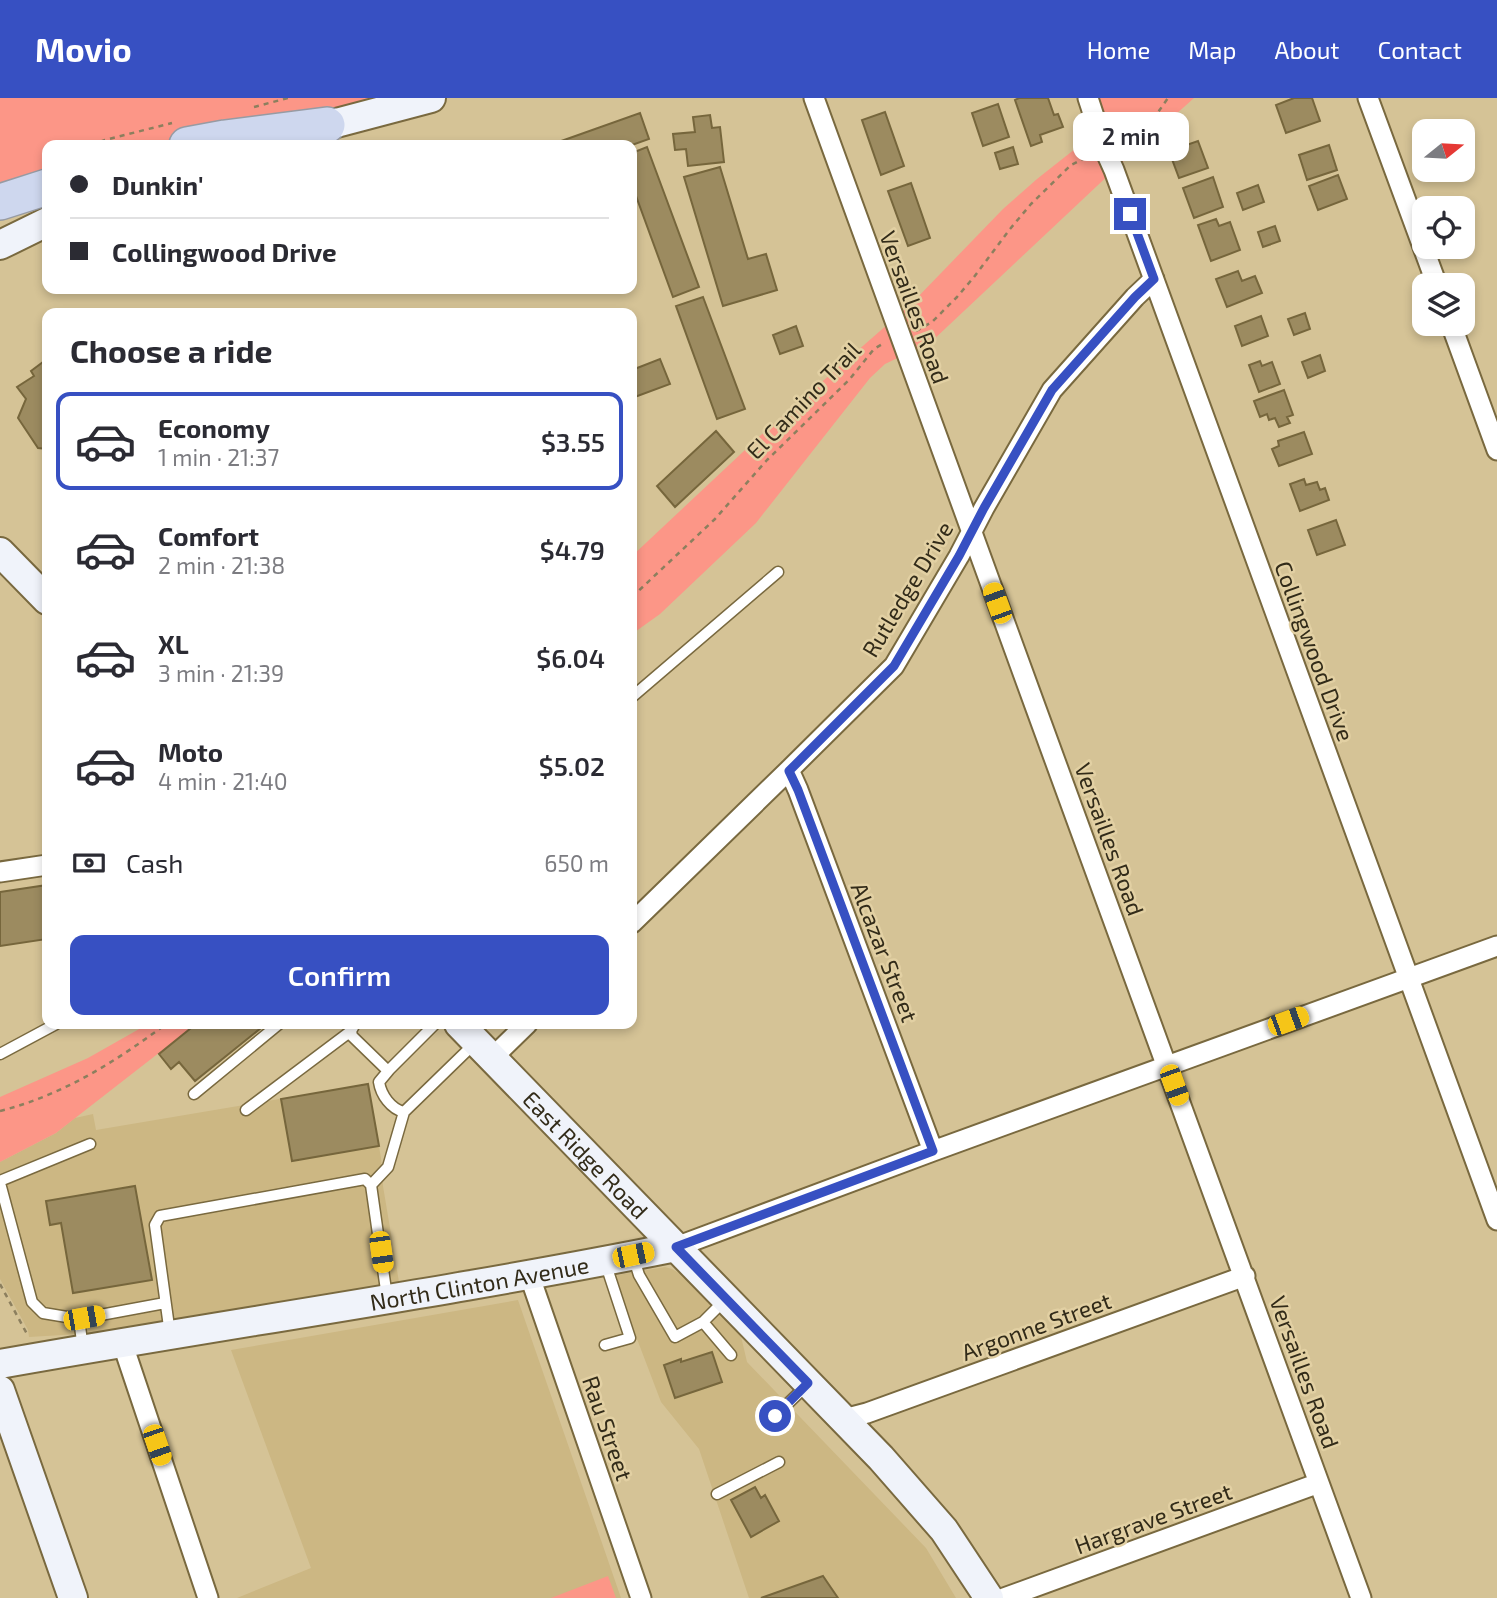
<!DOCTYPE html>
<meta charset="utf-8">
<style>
:root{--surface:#fff;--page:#f7f7f7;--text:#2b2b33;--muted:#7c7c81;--line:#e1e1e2;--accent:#3750c2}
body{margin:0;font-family:"Exo 2",sans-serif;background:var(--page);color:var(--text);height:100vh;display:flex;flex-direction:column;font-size:26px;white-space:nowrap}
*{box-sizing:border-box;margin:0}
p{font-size:23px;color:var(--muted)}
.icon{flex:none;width:38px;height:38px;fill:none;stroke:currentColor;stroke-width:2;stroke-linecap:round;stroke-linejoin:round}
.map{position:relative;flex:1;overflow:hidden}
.side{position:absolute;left:42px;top:210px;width:595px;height:721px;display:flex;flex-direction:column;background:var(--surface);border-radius:14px;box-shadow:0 4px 10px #0003}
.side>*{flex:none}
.guide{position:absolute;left:42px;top:42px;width:595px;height:154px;border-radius:14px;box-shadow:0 4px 10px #0003;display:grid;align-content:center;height:154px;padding:0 28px;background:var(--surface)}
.needle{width:46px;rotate:72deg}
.controls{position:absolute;left:1412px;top:21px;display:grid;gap:14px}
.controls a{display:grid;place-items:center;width:63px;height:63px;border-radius:14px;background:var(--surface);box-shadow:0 4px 10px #0003;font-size:35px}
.end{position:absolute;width:32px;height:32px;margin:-16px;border:9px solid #3750c2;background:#fff;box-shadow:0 0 0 4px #fff}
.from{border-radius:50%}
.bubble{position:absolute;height:49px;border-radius:14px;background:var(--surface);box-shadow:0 4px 10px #0003;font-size:23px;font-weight:600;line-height:49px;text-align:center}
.car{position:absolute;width:21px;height:42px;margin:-21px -10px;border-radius:9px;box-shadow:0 0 5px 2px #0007;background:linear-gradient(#f5c518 24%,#345 0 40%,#f5c518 0 76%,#345 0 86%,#f5c518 0)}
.guide b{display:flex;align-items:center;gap:24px;height:66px;font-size:26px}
.guide b+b{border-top:2px solid var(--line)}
.guide i{width:18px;height:18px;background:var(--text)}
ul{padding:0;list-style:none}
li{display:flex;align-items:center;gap:21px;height:98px;margin:0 14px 10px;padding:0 14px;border:4px solid transparent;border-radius:14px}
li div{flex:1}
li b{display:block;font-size:26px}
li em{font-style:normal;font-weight:600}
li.on{border-color:var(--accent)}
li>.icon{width:63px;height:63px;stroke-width:1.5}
h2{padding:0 28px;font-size:32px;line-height:84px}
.pay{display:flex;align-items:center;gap:18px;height:77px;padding:0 28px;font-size:26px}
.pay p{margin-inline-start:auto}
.primary-button{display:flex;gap:14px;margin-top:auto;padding:14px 28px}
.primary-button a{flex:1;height:80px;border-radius:14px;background:var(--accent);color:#fff;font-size:28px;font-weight:600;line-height:80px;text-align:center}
header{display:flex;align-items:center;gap:42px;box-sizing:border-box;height:98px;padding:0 35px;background:var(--accent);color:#fff}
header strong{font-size:33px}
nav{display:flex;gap:38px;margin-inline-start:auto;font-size:24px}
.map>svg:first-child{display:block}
.built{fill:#ccb783}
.green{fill:#fc9687}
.building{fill:#9c8b60;stroke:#76663c;stroke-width:2}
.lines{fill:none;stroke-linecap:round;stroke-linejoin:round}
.lane-casing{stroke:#79693f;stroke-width:13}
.street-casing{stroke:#79693f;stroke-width:23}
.secondary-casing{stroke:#79693f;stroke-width:32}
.highway-casing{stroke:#979ba3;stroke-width:38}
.path{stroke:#8c7f5e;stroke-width:2.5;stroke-dasharray:5 5;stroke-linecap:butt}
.lane{stroke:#fff;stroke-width:10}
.street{stroke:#fff;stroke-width:19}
.secondary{stroke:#f0f3fa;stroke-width:28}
.highway{stroke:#ced7ee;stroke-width:35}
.route{stroke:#3750c2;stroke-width:9}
.labels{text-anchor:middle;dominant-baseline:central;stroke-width:5;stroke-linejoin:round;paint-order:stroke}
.street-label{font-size:23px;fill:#322b19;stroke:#e2d0a3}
</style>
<header>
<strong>Movio</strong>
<nav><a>Home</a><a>Map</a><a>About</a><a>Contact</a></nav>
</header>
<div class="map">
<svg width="1497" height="1500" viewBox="0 0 1497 1500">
<rect width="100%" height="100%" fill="#d5c396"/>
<path class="built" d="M368,986L381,1060L383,1088L399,1184L96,1235L29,1239L28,1232L0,1181V1064L56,1035L75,1020L93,1016L96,1032Z
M665,1169L672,1171L687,1180L740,1234L747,1264L926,1450L956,1500H749L699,1351L661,1304L613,1178Z
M518,1202L621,1500H237L311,1470L231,1252Z"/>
<path class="green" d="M0,0H431L187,47H47V89L0,104Z
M1088,0H1194L1114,72L931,244L885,266L870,280L756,425L660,516L632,536V458L761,337L912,205L1003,111L1037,81L1099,32Z
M148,926H196L56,1035L0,1064V999L88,960Z
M608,1478L616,1500H551Z"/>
<path class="building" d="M1019,0H1048L1054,17L1058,16L1063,29L1040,37L1042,44L1031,48L1015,2Z
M1294,0H1312L1320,23L1286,35L1276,7Z
M998,6L1009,39L983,48L972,15Z
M885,14L904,68L881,77L862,22Z
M640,15L649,41L632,47H550Z
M710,17L712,30L720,29L724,64L688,68L686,51L675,52L673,36L695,34L693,19Z
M1198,43L1208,70L1179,80L1169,53Z
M1329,47L1337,72L1307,82L1299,57Z
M647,49L699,189L673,199L632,87V55Z
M1013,49L1018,66L1000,71L995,55Z
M720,69L748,161L766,156L777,192L723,208L684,79Z
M1338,77L1347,101L1318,112L1309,88Z
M1213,79L1223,109L1194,120L1183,90Z
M911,85L930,140L908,148L888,93Z
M1258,87L1264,104L1243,112L1237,95Z
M1216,121L1219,128L1230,124L1240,152L1211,163L1198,127Z
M1275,128L1280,143L1263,149L1258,134Z
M1238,173L1242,183L1255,178L1262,195L1227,209L1216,181Z
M703,199L745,311L717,321L676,208Z
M1305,215L1310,231L1294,237L1288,221Z
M1261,218L1268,238L1242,248L1235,228Z
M796,228L803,248L780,256L773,237Z
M1320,257L1325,273L1308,280L1302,264Z
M47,261V351L38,350L18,320L26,301L17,289L34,278L31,273Z
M660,261L670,286L632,300V272Z
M1260,263L1262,268L1272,264L1280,286L1259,294L1249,267Z
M1284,292L1293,317L1287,319L1290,325L1279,329L1275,320L1269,322L1267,316L1260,319L1254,303Z
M716,333L734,354L675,409L657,388Z
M1304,334L1312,356L1279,368L1272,351L1279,348L1278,343Z
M1304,381L1306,387L1317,384L1320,392L1325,390L1329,402L1300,413L1290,386Z
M1336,422L1345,447L1317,457L1308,432Z
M47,787V841L0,848V794Z
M196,926H266L195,983L179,964L171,971L159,956Z
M368,986L379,1048L292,1063L281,1001Z
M135,1088L152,1182L73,1195L61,1125L50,1127L46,1103Z
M712,1254L722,1284L675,1300L664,1267L681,1261V1264Z
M755,1389L761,1400L765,1397L779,1423L751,1439L731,1402Z
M823,1478L838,1500H761Z"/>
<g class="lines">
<g class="lane-casing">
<path id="lane" d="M632,599L778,474
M355,926L351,933L352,938L386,971L389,972L435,926
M0,956L56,926
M389,972L379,984C381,997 391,1011 404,1014L475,945
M194,996L279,926
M246,1012L351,933
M0,1083L90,1046
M0,1085L32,1204L43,1215L79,1221
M371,1087L388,1069L404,1014
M633,1158L639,1177L675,1239L703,1224L724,1203
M605,1164L630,1240L605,1247
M703,1224L731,1257
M170,1236L155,1127L160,1118L365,1081L371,1087L387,1199
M83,1251L79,1221L165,1205
M775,1318L806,1288
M717,1396L779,1364"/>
</g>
<g class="street-casing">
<path id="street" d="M814,0C994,501 1180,999 1361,1500
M1088,0L1105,52L1114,72L1497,1122
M1368,0L1437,187
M1451,226L1497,352
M789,672L798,692L933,1053
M0,774L47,767
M632,825L789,672L894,568L959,458L984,410L1052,292L1135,199L1154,181
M492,960L527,926
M676,1149L933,1053L1497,848
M529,1176L641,1500
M122,1244L208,1500
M844,1321L867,1315L1245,1178
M1004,1500L1319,1385"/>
</g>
<g class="secondary-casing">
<g id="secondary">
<path d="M306,33L431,0"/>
<path d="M0,147L47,124"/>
<path d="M0,454L47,502"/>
<path id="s1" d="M459,926L881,1360L944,1432L989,1500"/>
<path id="s2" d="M0,1266C225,1226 452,1194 676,1149"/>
<path d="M0,1292L73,1500"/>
</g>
</g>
<g class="highway-casing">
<path id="highway" d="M187,47L225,40L327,27
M0,104L47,89"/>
</g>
<path class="path" d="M254,9L288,0
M1121,45C1145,35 1154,20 1168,0
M91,47L105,42L172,25
M916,233L932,224L957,199L974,179L1010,131L1031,106L1071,67L1089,58
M632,499L715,421L767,362L849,282L874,251L884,245
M0,1013C63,997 115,964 166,926
M0,1186L27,1236"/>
<use href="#lane" class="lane"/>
<use href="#street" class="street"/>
<use href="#secondary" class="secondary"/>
<use href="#highway" class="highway"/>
</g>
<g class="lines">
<path class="route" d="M775,1318L808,1285L676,1149L933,1053L798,692L789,673L894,568L959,458L984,410L1052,292L1135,199L1154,181L1130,116"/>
</g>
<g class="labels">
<g class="street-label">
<text transform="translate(915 209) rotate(70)">Versailles Road</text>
<text transform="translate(803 302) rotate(-46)">El Camino Trail</text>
<text transform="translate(907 491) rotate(-59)">Rutledge Drive</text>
<text transform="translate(1315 553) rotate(70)">Collingwood Drive</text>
<text transform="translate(1110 741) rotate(70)">Versailles Road</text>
<text transform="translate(885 854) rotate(69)">Alcazar Street</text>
<text stroke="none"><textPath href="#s1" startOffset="182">East Ridge Road</textPath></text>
<text stroke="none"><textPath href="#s2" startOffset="486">North Clinton Avenue</textPath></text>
<text transform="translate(1036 1228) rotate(-20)">Argonne Street</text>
<text transform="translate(1305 1274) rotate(70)">Versailles Road</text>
<text transform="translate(608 1330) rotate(71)">Rau Street</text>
<text transform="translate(1153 1420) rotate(-20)">Hargrave Street</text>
</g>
</g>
</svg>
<div class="controls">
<a><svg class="needle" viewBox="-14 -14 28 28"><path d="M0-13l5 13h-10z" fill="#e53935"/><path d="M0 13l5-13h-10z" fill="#7c7c81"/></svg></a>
<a><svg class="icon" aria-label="locate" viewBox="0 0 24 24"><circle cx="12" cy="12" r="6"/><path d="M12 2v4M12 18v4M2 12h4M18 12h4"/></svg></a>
<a><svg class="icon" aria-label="layers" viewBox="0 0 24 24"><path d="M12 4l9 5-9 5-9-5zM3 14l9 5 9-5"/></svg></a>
</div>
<i class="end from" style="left:775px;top:1318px"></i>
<i class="end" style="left:1130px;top:116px"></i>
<div class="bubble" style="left:1073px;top:14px;width:116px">2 min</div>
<i class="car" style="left:997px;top:505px;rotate:340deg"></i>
<i class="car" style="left:1288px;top:923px;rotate:70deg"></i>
<i class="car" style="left:1174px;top:987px;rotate:160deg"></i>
<i class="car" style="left:381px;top:1154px;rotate:172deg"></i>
<i class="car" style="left:633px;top:1157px;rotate:78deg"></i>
<i class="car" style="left:84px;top:1220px;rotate:80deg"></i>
<i class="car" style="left:157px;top:1347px;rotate:161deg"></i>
<div class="guide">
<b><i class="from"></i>Dunkin'</b>
<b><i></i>Collingwood Drive</b>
</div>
<section class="side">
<h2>Choose a ride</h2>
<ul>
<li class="on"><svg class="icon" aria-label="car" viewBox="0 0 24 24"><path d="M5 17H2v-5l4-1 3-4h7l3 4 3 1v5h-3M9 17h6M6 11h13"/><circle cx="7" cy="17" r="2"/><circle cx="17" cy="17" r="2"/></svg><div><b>Economy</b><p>1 min · 21:37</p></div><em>$3.55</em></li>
<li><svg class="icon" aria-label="car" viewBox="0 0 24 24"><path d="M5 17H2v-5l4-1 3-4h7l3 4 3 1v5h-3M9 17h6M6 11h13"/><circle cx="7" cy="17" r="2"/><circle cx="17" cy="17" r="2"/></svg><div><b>Comfort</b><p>2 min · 21:38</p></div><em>$4.79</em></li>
<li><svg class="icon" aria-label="car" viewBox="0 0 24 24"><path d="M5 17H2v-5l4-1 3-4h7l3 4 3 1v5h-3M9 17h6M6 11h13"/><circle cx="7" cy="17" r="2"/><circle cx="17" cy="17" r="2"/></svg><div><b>XL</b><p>3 min · 21:39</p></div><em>$6.04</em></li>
<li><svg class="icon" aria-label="car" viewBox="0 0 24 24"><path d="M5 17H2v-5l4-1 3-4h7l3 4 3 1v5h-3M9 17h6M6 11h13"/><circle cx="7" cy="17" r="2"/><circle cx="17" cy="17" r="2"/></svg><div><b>Moto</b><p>4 min · 21:40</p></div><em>$5.02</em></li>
</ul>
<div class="pay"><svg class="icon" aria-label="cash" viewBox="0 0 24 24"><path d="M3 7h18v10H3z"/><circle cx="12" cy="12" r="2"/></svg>Cash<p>650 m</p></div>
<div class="primary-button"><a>Confirm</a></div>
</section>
</div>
